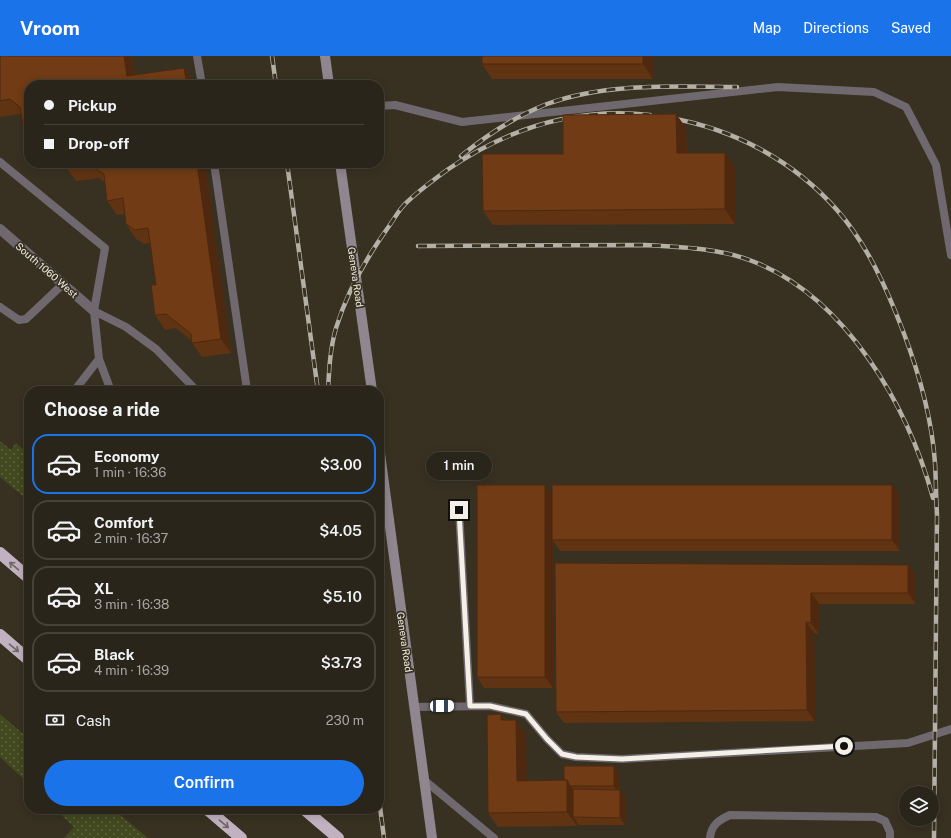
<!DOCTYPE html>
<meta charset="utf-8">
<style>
:root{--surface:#2a251a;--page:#322d23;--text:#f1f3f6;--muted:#a5a5a2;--line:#464239;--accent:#1a73e8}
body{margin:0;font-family:"Public Sans",sans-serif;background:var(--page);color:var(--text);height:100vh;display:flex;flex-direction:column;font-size:15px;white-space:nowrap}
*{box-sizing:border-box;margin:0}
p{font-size:13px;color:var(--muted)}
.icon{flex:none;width:22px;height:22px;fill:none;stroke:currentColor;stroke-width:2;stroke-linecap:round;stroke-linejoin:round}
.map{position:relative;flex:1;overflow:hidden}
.side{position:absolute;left:24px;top:330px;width:360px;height:428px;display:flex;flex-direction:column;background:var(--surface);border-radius:16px;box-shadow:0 2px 10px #0003,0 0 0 1px var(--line)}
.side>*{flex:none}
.banner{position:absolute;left:24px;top:24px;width:360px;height:88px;border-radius:16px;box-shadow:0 2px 10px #0003,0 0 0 1px var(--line);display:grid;align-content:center;height:88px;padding:0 20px;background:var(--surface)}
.tools{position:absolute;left:899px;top:730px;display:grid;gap:8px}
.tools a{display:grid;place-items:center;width:40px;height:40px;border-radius:50%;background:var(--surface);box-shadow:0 2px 10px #0003,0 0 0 1px var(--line);font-size:20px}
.end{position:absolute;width:18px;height:18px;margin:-9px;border:5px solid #f4f0e7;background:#111;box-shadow:0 0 0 2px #111}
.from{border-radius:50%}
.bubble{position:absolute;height:28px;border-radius:14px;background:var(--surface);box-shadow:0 2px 10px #0003,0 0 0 1px var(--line);font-size:13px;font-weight:600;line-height:28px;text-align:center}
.car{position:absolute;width:12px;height:24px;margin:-12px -6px;border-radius:5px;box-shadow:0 0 3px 1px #0007;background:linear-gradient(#fff 24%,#345 0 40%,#fff 0 76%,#345 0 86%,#fff 0)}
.banner b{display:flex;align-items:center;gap:14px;height:38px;font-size:15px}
.banner b+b{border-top:1px solid var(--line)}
.banner i{width:10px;height:10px;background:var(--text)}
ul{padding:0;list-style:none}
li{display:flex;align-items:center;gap:12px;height:60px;margin:0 8px 6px;padding:0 12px;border:2px solid var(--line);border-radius:16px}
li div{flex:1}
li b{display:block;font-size:15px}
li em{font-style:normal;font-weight:600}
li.current{border-color:var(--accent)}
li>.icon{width:36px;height:36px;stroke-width:1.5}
h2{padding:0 20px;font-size:18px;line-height:48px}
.pay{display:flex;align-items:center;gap:10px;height:44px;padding:0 20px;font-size:15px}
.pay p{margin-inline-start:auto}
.button{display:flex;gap:8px;margin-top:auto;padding:8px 20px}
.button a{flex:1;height:46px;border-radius:24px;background:var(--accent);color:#fff;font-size:16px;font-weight:600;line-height:46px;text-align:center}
header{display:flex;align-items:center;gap:24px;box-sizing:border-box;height:56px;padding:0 20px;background:var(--accent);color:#fff}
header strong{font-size:19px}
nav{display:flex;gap:22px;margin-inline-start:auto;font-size:14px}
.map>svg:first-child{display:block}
.grass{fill:url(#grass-dots)}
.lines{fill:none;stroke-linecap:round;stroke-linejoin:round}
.service{stroke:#6f686e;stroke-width:8}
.minor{stroke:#6f686e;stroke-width:10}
.secondary{stroke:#908690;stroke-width:10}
.motorway{stroke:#c2b2c1;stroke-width:12}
.rail-casing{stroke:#b5b0a5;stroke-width:4.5}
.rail{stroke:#383122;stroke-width:3;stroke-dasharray:9;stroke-linecap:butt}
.wall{fill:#603312}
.shaded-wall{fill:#4e290f}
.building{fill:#703b15;stroke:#4e290f}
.oneway{stroke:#6f6562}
.route{stroke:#f4f0e7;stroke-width:5}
.labels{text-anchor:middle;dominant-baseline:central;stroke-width:3.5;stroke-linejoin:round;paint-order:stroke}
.street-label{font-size:10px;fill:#f4f0e7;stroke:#383122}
</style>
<header>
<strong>Vroom</strong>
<nav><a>Map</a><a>Directions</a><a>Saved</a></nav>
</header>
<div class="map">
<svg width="951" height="782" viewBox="0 0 951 782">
<defs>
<pattern id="grass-dots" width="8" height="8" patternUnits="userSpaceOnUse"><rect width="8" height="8" fill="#42491f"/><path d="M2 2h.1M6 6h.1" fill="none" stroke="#5e6440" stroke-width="1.8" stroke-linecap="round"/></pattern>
</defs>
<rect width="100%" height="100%" fill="#383122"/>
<path class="grass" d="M0,385L11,394L16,387L29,398V445L0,421Z
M0,658L29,683V728L0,701Z
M55,753H113L148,782H64L74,771Z"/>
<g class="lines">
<path class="service" d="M197,0L202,29
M379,50L395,49L462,66L778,31L874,36L906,51L936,109L951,199
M0,106L105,192L94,255L99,303L74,335
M214,107L247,334L241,335
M0,251L19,264L26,263L63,228
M94,255L126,271L156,293L197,335
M99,303L111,335
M459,454L470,650
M414,651L490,650L526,658L547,683L562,698L576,701L622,703L908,687L951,673
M423,723L494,782
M710,782C711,769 719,764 730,759L876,761L885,765L890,776V782"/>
<path class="minor" d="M0,173L94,255"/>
<path class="secondary" d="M325,0L329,29
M340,107L372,335
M379,390L432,782"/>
<path class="motorway" d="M0,497L29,522
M0,579L29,604
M207,753L241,782
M304,753L338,782"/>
<g class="rail-casing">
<path id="rail" d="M272,0L276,29
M670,62C734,73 794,105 837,154C867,188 887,233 903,275C919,317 932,363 935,407C936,424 936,442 937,459L934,782
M461,100C487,79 516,60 547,48C607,26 675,31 737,31
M287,107L318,335
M418,190L645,189C680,191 719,192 752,205C846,241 908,350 933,442
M328,335C329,314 330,293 336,272C347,236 365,204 387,173C393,165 398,155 405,148C418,135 432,125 447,114C508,72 577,51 650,59
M379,743L384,782"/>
</g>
<use href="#rail" class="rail"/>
</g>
<path class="wall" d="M0,0H132L135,19L184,12L195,27V29H29V82L24,76L22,59L20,58L0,61Z
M653,0V23H492L482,8Z
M676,58L686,72L687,97L735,111V168L493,169L483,155L563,98Z
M59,107H205L231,297L202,301L192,287V285L176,272L165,274L155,259L156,229L150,187L145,188L136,183L126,168L125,158L117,159L107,145L105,126L99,122L76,125L68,114Z
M29,381V397L23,388Z
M552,438L900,440V495H560L553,485V632H484L477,621Z
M555,507L908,509L916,520V548H819V578L814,577L815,665L564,667L556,656Z
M501,658L505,664H516L526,678V725L564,724L619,717V734L625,741V769H578L577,766V770L498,771L488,757Z"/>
<path class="shaded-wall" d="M124,0H132L136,29L127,20Z
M643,0H653V23L643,8Z
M184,12L195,27V29H187Z
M676,58L686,72L687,111L677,97Z
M725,97L735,111V168L725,153Z
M197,107H205L231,297L221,283Z
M545,429L553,440L552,484L553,485V632L545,621Z
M892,429L900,440V495L892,484Z
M908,509L916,520V548L908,537Z
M811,537L819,548V578L811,567Z
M806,566L814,577L815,665L807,654Z
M501,658L511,673L501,664Z
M516,664L526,678L527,739L517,725Z
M614,710L619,717V738L614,730Z
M567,724L577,739L573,761L577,766V770L567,756Z
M620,734L625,741V769L620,762Z"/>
<path class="building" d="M0,0H124L127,20L184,12L187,29H29V77L27,76H24L20,51L10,43L0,45Z
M482,0H643V8H482Z
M676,58L677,97H725V153L483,155L482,98H563V59Z
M66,107H197L221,283L192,287L191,278L166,258L155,259L151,229H156L148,172L135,174L126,168L123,142L107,145L104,118L89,108L66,110Z
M29,381V393L23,388Z
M477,429H545V621H477Z
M552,429H892V484H552Z
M555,507L908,509V537H811V567L806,566L807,654L556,656Z
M501,658V664H516L517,725L567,724V756L488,757L487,659Z
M564,710H614V730H570L567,724H564Z
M573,733L620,734V762L573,761Z"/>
<defs><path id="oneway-shaft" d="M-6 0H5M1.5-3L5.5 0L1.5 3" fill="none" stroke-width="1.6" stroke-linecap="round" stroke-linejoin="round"/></defs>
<g class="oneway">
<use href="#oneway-shaft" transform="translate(14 510) rotate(-140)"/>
<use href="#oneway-shaft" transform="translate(14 592) rotate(40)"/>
<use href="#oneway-shaft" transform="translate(224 768) rotate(40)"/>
</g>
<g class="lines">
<path class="route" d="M459,454L470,650H490L526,658L547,683L562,698L576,701L622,703L844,690"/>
</g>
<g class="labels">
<g class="street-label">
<text transform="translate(47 214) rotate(41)">South 1060 West</text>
<text transform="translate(356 221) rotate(82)">Geneva Road</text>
<text transform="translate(405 586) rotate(82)">Geneva Road</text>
</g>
</g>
</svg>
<div class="tools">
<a><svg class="icon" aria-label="layers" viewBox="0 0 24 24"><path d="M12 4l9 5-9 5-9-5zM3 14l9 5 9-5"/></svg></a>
</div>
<i class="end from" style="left:844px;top:690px"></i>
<i class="end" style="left:459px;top:454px"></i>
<div class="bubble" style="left:426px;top:396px;width:66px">1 min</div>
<i class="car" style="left:442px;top:650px;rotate:89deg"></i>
<div class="banner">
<b><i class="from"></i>Pickup</b>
<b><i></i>Drop-off</b>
</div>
<section class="side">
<h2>Choose a ride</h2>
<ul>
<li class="current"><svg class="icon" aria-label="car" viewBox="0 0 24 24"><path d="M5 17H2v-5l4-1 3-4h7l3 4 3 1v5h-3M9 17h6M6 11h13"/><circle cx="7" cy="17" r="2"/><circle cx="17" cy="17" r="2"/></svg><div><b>Economy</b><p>1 min · 16:36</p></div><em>$3.00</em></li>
<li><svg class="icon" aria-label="car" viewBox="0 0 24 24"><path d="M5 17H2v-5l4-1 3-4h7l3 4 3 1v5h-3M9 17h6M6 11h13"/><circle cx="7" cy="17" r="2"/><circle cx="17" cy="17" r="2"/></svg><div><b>Comfort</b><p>2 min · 16:37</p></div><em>$4.05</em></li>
<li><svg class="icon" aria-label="car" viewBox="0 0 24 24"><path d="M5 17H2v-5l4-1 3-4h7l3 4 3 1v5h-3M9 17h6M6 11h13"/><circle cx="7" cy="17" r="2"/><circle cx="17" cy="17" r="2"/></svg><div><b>XL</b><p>3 min · 16:38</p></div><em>$5.10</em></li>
<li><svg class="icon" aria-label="car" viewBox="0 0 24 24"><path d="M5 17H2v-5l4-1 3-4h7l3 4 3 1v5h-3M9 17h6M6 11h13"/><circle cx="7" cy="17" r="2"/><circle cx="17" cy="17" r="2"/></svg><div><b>Black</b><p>4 min · 16:39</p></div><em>$3.73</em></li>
</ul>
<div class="pay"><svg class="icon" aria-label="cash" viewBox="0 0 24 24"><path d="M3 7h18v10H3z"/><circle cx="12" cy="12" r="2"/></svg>Cash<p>230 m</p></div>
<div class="button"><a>Confirm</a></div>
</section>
</div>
